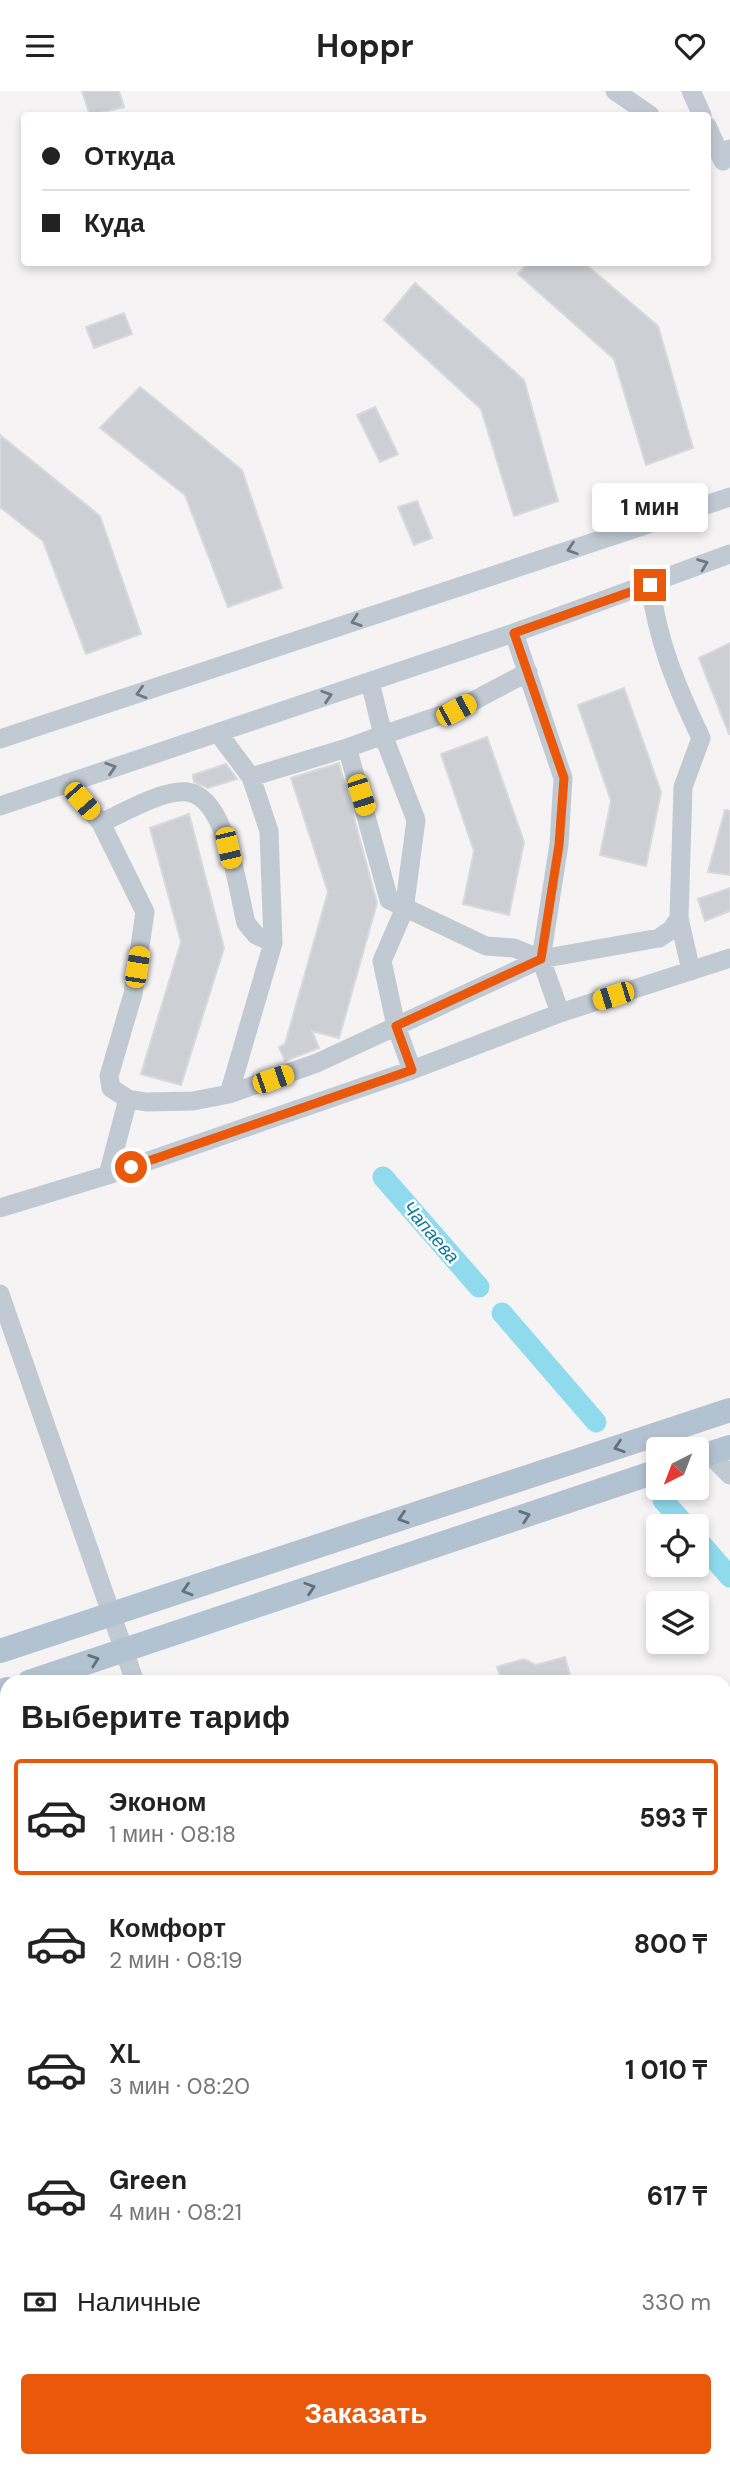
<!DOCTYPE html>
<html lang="ru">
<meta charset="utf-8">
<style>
:root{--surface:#fff;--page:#f2f2f2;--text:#222;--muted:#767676;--line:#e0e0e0;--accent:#ea580c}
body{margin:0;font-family:"DM Sans",sans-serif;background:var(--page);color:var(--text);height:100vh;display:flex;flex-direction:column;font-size:26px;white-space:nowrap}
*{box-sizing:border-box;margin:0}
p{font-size:23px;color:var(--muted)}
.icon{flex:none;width:38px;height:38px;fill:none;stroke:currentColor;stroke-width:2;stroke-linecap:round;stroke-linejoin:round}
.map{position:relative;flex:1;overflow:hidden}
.details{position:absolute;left:0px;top:1584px;width:732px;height:793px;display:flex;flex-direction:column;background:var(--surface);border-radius:21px 21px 0 0;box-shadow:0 4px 10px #0003}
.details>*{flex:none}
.banner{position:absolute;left:21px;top:21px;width:690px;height:154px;border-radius:7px;box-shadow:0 4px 10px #0003;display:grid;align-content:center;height:154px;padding:0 21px;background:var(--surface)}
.needle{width:46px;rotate:222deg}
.tools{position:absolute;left:646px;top:1346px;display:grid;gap:14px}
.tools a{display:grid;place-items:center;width:63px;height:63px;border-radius:7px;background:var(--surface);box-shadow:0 4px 10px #0003;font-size:35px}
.end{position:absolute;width:32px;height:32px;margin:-16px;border:9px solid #ea580c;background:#fff;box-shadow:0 0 0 4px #fff}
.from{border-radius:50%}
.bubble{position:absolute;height:49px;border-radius:7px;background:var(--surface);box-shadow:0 4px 10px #0003;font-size:23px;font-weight:700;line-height:49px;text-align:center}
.car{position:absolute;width:21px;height:42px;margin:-21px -10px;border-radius:9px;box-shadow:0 0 5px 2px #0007;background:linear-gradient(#f5c518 24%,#345 0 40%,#f5c518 0 76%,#345 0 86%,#f5c518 0)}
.banner b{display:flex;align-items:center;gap:24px;height:66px;font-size:26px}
.banner b+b{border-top:2px solid var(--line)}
.banner i{width:18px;height:18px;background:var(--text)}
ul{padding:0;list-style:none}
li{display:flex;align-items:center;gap:21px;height:116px;margin:0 14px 10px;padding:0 7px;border:4px solid transparent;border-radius:7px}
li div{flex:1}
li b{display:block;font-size:26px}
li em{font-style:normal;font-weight:700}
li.on{border-color:var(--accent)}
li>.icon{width:63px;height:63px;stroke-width:1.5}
h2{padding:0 21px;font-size:32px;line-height:84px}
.pay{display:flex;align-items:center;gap:18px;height:77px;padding:0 21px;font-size:26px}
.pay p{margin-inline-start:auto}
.button{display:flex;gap:14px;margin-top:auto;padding:14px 21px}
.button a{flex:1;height:80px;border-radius:7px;background:var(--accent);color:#fff;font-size:28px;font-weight:700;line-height:80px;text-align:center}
header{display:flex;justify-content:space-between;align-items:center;height:91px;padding:0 21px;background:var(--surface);font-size:32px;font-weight:700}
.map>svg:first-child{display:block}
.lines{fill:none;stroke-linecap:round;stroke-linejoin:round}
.canal{stroke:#90daee;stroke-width:21}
.building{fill:#cdcfd5;stroke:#d7d9de;stroke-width:2}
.minor{stroke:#c1cad2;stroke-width:19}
.major{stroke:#b3c2d1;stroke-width:24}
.oneway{stroke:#6e7983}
.oneway2{stroke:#64717d}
.route{stroke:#ea580c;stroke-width:9}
.labels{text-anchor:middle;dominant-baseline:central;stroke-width:5;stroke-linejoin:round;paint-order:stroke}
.water-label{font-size:19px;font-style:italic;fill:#0c7c9b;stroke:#fff}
</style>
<header><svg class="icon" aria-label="menu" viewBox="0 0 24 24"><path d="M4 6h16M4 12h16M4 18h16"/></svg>Hoppr<svg class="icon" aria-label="heart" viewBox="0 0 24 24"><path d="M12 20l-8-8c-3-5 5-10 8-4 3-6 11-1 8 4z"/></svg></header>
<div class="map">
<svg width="730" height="2376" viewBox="0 0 730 2376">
<rect width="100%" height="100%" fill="#f5f3f3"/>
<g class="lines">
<path class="canal" d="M383,1086L479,1196
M502,1222L596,1331
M663,1409L686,1435
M696,1447L730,1486"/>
</g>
<path class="building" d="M82,0H119L124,16L90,24Z
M528,172H584L658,235L693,357L646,374L614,268L518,183Z
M415,192L524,289L558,410L514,425L481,318L384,229Z
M124,222L132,243L94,257L86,236Z
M140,296L242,379L282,497L228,516L185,404L100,337Z
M375,316L398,363L380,371L357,324Z
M0,344L100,425L141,543L86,563L43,450L0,416Z
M417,410L432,447L414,454L398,416Z
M730,552V643H729L699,567Z
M624,597L661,701L646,775L600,764L611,710L578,614Z
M487,646L524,751L509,824L463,813L474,760L441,663Z
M339,672L377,812L339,947L312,940L319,957L285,970L279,956L285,953L328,801L291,687Z
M226,673L237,688L208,697L194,691L193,684Z
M725,719L730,720V784L708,781Z
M189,723L224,857L181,994L141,983L181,851L150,737Z
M730,797V820L705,830L698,808Z
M565,1566L572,1591H502L497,1576L524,1568L536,1574Z"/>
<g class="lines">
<path class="minor" d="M615,0L650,24
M691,0L702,24
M707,35L723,70L730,58
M650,493C658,552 676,594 701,647L683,696L679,827L691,880
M514,542L563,687L559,753L541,868L560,922
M370,591L383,644L456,619L528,581
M218,642L251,686L269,740L273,852L229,1003
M0,648L730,406
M251,686L350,656
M67,692L101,732L145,821L133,903L109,985L111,997L128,1008L146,1011L193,1010L229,1003L317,972L541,868L659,847L671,839L679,827
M0,715L514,542L730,463
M101,732C123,722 164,698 187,701C227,705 238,801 246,832L256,844L273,852
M412,979L396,935L382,870L404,819L416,729L383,644L350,656L349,663L389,809L486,855L514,857L541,868
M108,1084L128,1008
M0,1117L108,1084L412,979L560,922L730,867
M0,1203L135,1591
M709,1363L730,1384
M0,1905L7,1902
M724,2007L730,2013
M0,2109L7,2117
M0,2304L7,2306
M240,2370L245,2376
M638,2370L644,2376
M80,2376L82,2370"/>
<path class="major" d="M696,1367L730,1356
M0,1560L730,1319
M29,1591L658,1380
M0,1601L7,1598"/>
</g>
<defs><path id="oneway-chevron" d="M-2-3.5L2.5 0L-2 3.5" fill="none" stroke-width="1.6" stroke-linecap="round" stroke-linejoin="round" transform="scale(1.75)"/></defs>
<g class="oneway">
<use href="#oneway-chevron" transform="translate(572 458) rotate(162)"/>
<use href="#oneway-chevron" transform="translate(703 473) rotate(-21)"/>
<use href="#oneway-chevron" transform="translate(356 530) rotate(161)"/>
<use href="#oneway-chevron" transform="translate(141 602) rotate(163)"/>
<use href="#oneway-chevron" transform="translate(327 605) rotate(-18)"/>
<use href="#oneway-chevron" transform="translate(111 677) rotate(-18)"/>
</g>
<g class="oneway2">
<use href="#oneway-chevron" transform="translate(619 1356) rotate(162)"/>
<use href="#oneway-chevron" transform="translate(525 1425) rotate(-19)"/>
<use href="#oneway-chevron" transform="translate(403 1427) rotate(162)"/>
<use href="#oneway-chevron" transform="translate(310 1497) rotate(-18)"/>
<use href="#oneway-chevron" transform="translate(187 1499) rotate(163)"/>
<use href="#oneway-chevron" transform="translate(94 1569) rotate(-19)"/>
</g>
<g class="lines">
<path class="route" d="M131,1076L412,979L396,935L541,868L559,754L564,687L514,542L650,494"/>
</g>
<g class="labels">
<g class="water-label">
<text transform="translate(431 1141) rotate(49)">Чапаева</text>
</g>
</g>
</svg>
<div class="tools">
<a><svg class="needle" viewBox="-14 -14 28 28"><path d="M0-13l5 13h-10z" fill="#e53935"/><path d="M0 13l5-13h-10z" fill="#767676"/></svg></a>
<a><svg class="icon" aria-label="locate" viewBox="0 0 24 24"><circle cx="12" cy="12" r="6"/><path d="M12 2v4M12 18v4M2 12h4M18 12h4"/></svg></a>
<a><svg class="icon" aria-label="layers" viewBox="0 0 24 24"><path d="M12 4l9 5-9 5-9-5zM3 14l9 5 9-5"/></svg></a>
</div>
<i class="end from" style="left:131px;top:1076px"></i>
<i class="end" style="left:650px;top:494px"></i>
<div class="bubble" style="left:592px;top:392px;width:116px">1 мин</div>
<i class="car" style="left:456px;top:619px;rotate:62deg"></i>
<i class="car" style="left:361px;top:704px;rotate:162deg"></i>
<i class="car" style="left:82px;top:710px;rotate:139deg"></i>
<i class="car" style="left:228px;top:757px;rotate:167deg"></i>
<i class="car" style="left:137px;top:876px;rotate:9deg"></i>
<i class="car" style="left:613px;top:905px;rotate:252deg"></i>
<i class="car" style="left:273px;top:988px;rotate:71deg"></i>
<div class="banner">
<b><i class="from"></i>Откуда</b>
<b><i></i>Куда</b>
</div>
<section class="details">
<h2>Выберите тариф</h2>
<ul>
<li class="on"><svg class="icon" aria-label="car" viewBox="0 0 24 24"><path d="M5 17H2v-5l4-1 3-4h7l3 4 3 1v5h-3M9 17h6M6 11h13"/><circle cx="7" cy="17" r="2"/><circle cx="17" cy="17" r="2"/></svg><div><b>Эконом</b><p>1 мин · 08:18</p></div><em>593 ₸</em></li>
<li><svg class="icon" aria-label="car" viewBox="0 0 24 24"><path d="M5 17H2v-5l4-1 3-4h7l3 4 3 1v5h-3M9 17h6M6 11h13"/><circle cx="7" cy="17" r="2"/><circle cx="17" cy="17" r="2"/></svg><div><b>Комфорт</b><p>2 мин · 08:19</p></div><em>800 ₸</em></li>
<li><svg class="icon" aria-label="car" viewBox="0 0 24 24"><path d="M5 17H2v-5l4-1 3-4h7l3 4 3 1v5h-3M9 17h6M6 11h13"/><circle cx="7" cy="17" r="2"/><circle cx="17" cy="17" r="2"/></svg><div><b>XL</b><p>3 мин · 08:20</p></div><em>1 010 ₸</em></li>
<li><svg class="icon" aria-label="car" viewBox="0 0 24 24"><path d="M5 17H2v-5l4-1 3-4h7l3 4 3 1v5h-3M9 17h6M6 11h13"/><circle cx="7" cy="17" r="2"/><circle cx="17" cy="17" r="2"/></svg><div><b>Green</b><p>4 мин · 08:21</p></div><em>617 ₸</em></li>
</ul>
<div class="pay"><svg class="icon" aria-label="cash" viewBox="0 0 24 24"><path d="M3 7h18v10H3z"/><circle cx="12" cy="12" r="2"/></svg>Наличные<p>330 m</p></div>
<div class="button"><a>Заказать</a></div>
</section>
</div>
